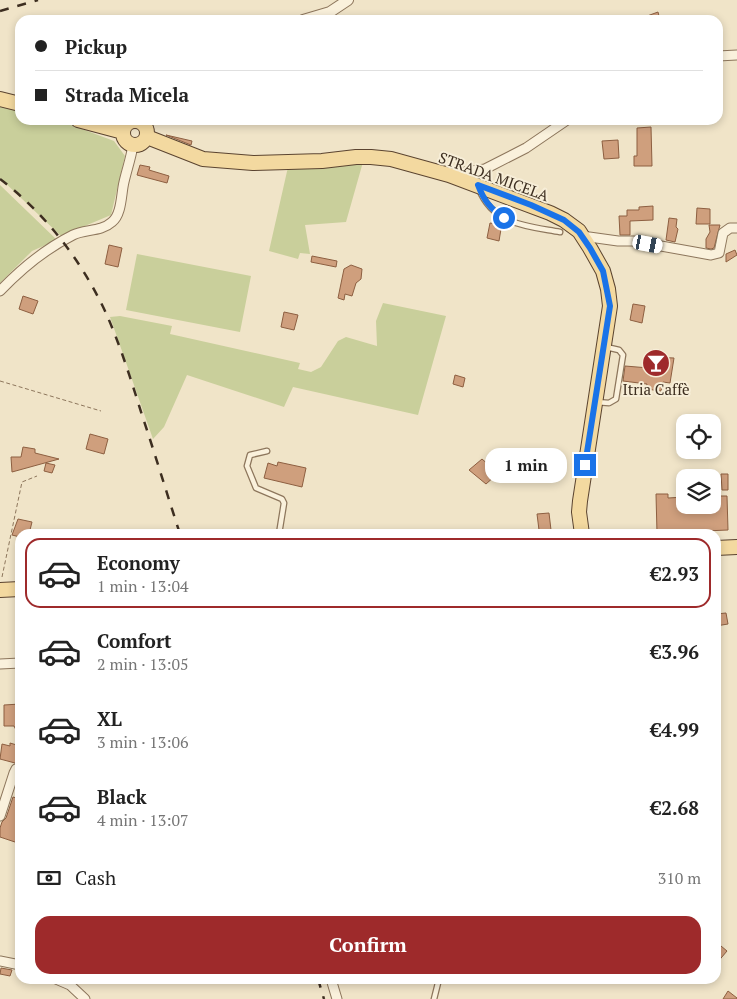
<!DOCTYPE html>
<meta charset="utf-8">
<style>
:root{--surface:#fff;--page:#f6f6f6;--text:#222;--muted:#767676;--line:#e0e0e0;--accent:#9e2a2b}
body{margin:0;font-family:"PT Serif",serif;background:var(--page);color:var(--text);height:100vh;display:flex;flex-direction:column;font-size:19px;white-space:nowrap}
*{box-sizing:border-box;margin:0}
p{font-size:16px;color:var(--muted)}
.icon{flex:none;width:28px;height:28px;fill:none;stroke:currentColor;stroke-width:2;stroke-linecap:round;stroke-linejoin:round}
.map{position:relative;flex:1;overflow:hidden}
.panel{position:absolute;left:15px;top:529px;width:706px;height:455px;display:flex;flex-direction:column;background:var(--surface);border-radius:15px;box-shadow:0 2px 8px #0003}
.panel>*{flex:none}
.guide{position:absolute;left:15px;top:15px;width:708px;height:110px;border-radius:15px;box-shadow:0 2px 8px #0003;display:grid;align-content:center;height:110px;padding:0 20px;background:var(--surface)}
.buttons{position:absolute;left:676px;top:414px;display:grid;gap:10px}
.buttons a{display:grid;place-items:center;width:45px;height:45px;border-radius:10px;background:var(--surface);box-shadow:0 2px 8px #0003;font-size:25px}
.end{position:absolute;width:22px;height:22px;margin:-11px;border:6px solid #1a73e8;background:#fff;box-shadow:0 0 0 2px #fff}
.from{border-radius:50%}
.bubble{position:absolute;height:35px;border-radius:15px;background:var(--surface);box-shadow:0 2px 8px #0003;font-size:16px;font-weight:800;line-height:35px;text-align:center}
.car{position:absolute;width:15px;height:30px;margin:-15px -8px;border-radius:6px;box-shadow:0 0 4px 1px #0007;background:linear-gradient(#fff 24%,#345 0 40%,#fff 0 76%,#345 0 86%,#fff 0)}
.guide b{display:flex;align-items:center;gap:18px;height:48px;font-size:19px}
.guide b+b{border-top:1px solid var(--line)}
.guide i{width:12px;height:12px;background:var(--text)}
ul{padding:9px 0 0;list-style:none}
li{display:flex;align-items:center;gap:15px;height:70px;margin:0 10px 8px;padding:0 10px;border:2px solid transparent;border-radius:15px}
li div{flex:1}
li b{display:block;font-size:19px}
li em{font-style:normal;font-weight:800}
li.on{border-color:var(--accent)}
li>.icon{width:45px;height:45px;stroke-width:1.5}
.pay{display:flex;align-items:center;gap:12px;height:55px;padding:0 20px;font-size:19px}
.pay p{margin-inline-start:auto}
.primary-button{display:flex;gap:10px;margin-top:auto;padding:10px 20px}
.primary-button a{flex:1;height:58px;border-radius:15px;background:var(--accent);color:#fff;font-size:20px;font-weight:800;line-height:58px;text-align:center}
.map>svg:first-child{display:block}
.green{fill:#c9cf9b}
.building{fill:#cf9f7d;stroke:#8d5f41}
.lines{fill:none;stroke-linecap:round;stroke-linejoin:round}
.service-casing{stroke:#8d765c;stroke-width:7}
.minor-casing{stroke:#8d765c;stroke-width:11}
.tertiary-casing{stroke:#8d765c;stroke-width:12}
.primary-casing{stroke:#5b4430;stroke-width:16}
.path{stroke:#8d765c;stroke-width:1;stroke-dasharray:4 2.5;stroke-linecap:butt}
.service{stroke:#faf1dc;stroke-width:4.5}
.minor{stroke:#faf1dc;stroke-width:9}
.tertiary{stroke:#faf1dc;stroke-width:10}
.primary{stroke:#f3d9a0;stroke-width:14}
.rail{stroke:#3d2e20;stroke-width:2.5;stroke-dasharray:9 9;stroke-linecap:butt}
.route{stroke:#1a73e8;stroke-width:6}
.labels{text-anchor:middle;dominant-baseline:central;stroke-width:4;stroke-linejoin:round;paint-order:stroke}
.street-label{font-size:15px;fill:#3d2e20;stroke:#f7eed8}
.poi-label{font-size:15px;fill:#3d2e20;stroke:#f7eed8}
</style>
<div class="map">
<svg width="737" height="999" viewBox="0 0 737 999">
<rect width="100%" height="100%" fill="#f0e4c8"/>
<path class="green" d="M0,103L20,108V120H58L114,141L125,156L111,215L61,236L0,178Z
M363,162L346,222L305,225L310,254L300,253L298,259L269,251L288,167Z
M0,185L57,240L32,251L0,283Z
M137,254L251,276L240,332L126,310Z
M383,303L446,316L418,415L293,387L284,407L187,375L164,427L153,439L110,317L120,316L172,326L170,334L300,363L298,369L311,372L321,367L338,341L346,337L377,346L376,321Z"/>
<path class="building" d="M658,12L660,20H639V19Z
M651,127L652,166H634V156H637V128Z
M166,135L192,141L191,145Z
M618,140L619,158L604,159L602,141Z
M140,165L150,167L149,170L169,176L167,183L137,175Z
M653,206V220L630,221V235H620L619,216H627V210H639V207Z
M697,208L710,209V224H696Z
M669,218L677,219L676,227L678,229L675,242L666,240Z
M490,223L496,224V228L501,229L499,241L487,238Z
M709,225H720L714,248L711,249L706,248V239L710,232Z
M109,245L122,248L118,267L105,264Z
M735,250L737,255L726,262V254Z
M312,256L337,261L336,267L311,262Z
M351,265L362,269L361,279L356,283L352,296L345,294L344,300L338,298L344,269Z
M23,296L38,301L33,314L19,309Z
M633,304L645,306L642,323L630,320Z
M284,312L298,315L294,330L281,327Z
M651,357L674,358L670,383L663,382L661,391L646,389L647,384L623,381L625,366L649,368Z
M455,375L465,378L463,387L453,384Z
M90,434L108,439L104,454L86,449Z
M23,447L35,449V453L59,459L12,472L11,457H21Z
M482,459L490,466L487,469L495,476L486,484L469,470Z
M278,462L306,468L302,487L264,478L268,463L277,466Z
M46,463L55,465L52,473L44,471Z
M721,474H728V490H722Z
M656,494H668V498L685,497V505H712V496H727L728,530L657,533Z
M549,513L551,530H539L537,514Z
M18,519L32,522L30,530L34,531V534H20V537L12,535Z
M726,613L728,624L716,626V614Z
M20,704V738L14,726H4V705Z
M10,743L20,746V761L15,763L0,759L2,744L10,746Z
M13,797L20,799V840H19L18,843L0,837V828L2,822L6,818Z
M721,946L727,951L716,964V953Z
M1,968L12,970L10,976L0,974Z
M728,991L737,998V999H723Z"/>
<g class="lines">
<g class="service-casing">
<path id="service" d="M479,189C493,225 527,226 560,232
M596,402L609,403L616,399L623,355L619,350L606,347
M267,451L250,455L247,466L256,488L282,499L284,503L279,534
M434,999L439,979"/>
</g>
<g class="minor-casing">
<path id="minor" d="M718,56L737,55
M452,174L485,169L526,148L567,120
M582,236L618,241H633L711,255L719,253L723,233L730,228H737
M0,291C21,269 45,249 73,235C85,229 101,232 112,222C122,214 121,194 124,182C127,169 131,158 133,145
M0,664L20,663
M0,816L14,773L16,769L20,767
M0,961L20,965
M56,979L70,985L85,999
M331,979L337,999"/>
</g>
<g class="tertiary-casing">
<path id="tertiary" d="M303,20L330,12L348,0
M144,125L147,120"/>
</g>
<g class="primary-casing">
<path id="primary" d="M0,99L20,104
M78,120L123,132
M123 133a12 12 0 1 1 24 0a12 12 0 1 1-24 0Z
M147,137L203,159L253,163L322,161L356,157H371L391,159L449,175L550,213L564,220L579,231L590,248L603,271L608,289L610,306L580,501L579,512L582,534
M716,548L737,547
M0,590L20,589"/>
</g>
<path class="path" d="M0,381L101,411
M2,577L22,482L37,476"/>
<use href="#service" class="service"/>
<use href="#minor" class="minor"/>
<use href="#tertiary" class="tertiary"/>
<use href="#primary" class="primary"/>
<path class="rail" d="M0,11L38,0
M0,179C45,213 81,260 105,311C120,344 131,380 142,415C155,454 167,494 180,534
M318,979L324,999"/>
</g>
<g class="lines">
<path class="route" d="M504,218C491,209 484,201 478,185L531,205L564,220L579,232L590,248L603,271L610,306L585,465"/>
</g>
<defs>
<g id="bar-disc" transform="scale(1.4375)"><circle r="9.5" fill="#9e2a2b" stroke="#f7eed8"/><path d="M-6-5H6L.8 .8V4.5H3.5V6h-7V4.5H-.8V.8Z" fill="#fff"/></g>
</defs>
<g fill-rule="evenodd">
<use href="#bar-disc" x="656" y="363"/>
</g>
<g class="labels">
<g class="street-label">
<text transform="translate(494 176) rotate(20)">STRADA MICELA</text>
</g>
<g class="poi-label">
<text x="656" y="389">Itria Caffè</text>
</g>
</g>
</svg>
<div class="buttons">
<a><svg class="icon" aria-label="locate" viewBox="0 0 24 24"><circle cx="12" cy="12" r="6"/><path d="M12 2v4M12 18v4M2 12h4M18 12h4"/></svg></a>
<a><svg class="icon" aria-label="layers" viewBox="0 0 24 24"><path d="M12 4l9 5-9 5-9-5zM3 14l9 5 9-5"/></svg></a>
</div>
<i class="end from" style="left:504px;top:218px"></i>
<i class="end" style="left:585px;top:465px"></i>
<div class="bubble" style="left:485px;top:448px;width:82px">1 min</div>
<i class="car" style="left:648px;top:244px;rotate:101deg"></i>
<div class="guide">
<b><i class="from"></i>Pickup</b>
<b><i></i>Strada Micela</b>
</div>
<section class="panel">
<ul>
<li class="on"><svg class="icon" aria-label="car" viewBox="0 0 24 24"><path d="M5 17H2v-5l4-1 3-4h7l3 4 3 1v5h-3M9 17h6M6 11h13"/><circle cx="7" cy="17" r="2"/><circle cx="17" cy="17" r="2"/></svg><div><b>Economy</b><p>1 min · 13:04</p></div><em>€2.93</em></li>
<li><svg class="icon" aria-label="car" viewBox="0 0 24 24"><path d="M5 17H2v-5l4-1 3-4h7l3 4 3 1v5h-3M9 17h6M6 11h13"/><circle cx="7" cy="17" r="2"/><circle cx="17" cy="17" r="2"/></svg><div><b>Comfort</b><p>2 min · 13:05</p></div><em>€3.96</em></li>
<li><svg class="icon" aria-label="car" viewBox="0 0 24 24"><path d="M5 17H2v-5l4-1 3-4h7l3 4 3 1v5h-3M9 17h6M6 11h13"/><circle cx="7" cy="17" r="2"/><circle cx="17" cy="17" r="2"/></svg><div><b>XL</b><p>3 min · 13:06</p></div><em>€4.99</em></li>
<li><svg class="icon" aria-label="car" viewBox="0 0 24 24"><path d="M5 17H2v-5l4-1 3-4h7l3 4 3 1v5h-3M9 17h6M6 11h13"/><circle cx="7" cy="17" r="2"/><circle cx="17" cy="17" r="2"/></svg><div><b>Black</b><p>4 min · 13:07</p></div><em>€2.68</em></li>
</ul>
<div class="pay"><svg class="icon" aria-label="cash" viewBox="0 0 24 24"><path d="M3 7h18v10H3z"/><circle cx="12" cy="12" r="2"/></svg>Cash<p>310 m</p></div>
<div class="primary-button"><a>Confirm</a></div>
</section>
</div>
